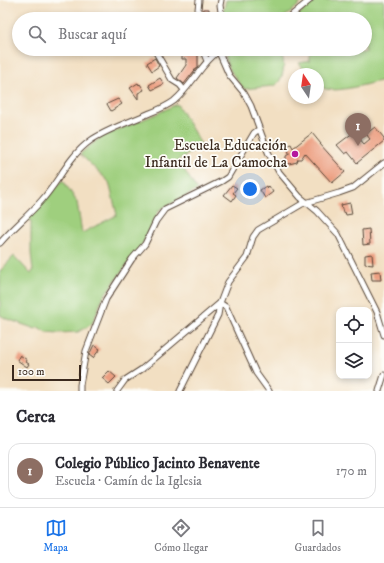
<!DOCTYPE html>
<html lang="es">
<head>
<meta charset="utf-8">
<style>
  :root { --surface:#fff; --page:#f2f2f3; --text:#2b2b33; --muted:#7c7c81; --line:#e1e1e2; --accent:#1a73e8 }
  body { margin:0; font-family:"IM FELL DW Pica",serif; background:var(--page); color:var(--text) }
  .controls { position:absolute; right:12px; bottom:12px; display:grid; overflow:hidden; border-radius:8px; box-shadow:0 2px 6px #0003 }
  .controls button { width:36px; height:36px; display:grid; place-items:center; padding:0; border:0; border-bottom:1px solid var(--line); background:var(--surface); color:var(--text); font:20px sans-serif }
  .compass { position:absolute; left:288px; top:68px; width:36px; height:36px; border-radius:50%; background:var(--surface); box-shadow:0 2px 6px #0003; rotate:347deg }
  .scale { position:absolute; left:12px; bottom:10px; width:69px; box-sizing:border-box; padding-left:4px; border:2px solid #3b2a1e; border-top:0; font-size:11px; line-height:14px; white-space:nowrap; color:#3b2a1e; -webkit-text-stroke:3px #fdfcf7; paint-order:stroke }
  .you { position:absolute; left:250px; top:189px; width:14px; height:14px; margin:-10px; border:3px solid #fff; border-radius:50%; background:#1a73e8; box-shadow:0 0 0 6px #1a73e833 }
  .badge { display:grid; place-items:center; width:26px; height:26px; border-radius:50%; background:var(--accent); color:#fff; font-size:13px; font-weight:700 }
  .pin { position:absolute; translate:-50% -33px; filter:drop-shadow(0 1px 2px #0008) }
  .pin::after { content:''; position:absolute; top:21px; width:14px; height:12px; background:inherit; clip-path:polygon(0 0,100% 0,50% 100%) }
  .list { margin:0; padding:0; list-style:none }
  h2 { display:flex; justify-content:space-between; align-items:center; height:52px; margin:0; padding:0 16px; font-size:17px }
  h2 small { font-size:13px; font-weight:400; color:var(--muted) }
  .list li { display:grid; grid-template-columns:26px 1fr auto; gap:12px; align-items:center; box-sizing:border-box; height:56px; margin:0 8px 8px; padding:0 8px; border:1px solid var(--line); border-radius:12px }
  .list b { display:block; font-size:15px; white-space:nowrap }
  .list p { margin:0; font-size:13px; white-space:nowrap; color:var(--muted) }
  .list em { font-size:13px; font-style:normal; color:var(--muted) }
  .icon { flex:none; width:22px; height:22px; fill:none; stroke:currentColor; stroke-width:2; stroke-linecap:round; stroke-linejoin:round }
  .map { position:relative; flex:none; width:384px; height:391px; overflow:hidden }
  .search { position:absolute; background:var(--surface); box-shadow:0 2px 6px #0003; left:12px; right:12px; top:12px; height:44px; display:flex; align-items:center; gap:10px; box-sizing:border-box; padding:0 14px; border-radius:22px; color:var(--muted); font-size:15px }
  .sheet { height:116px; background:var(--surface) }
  nav { display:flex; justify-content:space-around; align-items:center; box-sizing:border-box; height:56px; border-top:1px solid var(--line); background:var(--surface); font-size:11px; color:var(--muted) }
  nav a { display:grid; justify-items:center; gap:2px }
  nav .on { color:var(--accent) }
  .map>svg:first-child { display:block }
  .green { fill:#9fcf7e; stroke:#6d7c4e }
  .building { fill:#ec9e80 }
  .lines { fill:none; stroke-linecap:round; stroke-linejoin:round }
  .minor-casing { stroke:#564537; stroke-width:7 }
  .minor { stroke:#fff; stroke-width:5 }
  .poi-dot { fill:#b5179e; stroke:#fdfcf7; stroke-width:1.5 }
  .labels { text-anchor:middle; stroke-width:3.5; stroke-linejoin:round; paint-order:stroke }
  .poi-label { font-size:15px; fill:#3b2a1e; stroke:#fdfcf7; text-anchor:end }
</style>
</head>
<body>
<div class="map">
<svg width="384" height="391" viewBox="0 0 384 391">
  <rect width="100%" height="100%" fill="#fdfcf7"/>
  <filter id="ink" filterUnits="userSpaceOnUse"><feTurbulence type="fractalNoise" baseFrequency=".025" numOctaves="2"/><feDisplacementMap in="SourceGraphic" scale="8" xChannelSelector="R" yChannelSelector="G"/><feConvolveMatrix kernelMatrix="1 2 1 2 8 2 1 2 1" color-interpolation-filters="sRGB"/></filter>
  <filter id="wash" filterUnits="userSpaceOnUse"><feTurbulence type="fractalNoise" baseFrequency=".012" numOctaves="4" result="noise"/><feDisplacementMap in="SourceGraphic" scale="16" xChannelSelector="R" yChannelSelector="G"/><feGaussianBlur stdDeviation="0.9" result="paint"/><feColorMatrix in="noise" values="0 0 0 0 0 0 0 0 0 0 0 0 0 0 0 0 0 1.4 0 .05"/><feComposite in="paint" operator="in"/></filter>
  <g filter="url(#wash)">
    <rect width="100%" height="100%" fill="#f2dfc2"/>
    <path class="green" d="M226,0H304L290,13L281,19H224L223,12Z
      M315,0H384V80C371,83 338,93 326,89C323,88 320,86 318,84V74H308L299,63L310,61V52L315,49H365V19H296L295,18Z
      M230,49H277C279,52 282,56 283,60C285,69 282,83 273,86L244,89C236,79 224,65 225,52Z
      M177,104L202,146L178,160L197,190L159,210L143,243L103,297L92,324L78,332L59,333L46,332L38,327L36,329L7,319L0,315V271L14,256L31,274L33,271L31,253V222L28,218L63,180L77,202L82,233L117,215L109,182L80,154L101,137L154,115Z"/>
    <g id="blocks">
      <path class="building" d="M203,9H209V19H203Z
        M186,49H198V66L184,84L177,78L186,65V59H182V51H186Z
        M155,58L159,66L152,71L147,63Z
        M160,78L164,84L152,90L149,85Z
        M138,83L139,85L140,84L144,90L138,93V99L130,88Z
        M118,99L122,104L111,111L107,104Z
        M375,127L384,138V141L357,163L348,152L345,154L337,145L354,132L364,144L370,139L366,134Z
        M312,133L321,144H320L345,172L332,183L305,153L301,159H298L297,162L289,164L286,162V156L289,154L288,145L291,144L293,148Z
        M232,185L237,188L233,193L236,195L232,201L224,195Z
        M266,186L267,188L269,186L273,192L265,198L260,190Z
        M350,203L352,214L346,215L345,212L343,213L341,205Z
        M369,229L370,244L363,245L362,230Z
        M372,254L373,265L365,264V255Z
        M380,271L381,280H372L371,272Z
        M94,345L100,349L93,358L89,355Z
        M20,355L27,360L26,362L29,364L27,367L17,360Z
        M109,371L116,377L109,384L102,378Z"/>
    </g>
  </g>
  <g filter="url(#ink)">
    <use href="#blocks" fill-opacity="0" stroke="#564537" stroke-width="1"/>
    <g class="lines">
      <g class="minor-casing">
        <path id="minor" d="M221,0L220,5L222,19
          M197,19L199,0
          M287,19L310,0
          M154,49L172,80L180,85L184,90
          M202,49L207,61
          M218,50L229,75L244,93L251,106L268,152L279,172L300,197L317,211L338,234L377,312L384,335
          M0,243C13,228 29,215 42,200C59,181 69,156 90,141C107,129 130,122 150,113C158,110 167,106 174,101C192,86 201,63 221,49
          M220,303L226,307L256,373L269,391
          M80,391V385L86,351L106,299L132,259L145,244L156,221L165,209L222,181L228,177L254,133L258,130
          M117,391L125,380L142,369L220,303
          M180,391L218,315L220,303L228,282L247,257L253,237L258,230L302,204L339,193L353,188L384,163
          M379,391L384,375"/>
      </g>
      <use href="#minor" class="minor"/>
    </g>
  </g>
  <circle class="poi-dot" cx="295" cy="154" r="4"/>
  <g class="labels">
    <g class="poi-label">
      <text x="287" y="150">Escuela Educación<tspan x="287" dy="17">Infantil de La Camocha</tspan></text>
    </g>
  </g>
</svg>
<div class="controls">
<button><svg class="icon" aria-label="locate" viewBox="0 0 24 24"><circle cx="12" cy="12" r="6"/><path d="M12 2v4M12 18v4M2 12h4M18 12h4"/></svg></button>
<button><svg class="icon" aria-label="layers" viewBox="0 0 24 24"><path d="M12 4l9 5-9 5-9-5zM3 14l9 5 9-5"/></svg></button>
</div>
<svg class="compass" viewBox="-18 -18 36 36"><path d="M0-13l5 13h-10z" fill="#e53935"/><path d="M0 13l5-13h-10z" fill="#7c7c81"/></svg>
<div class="scale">100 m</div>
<div class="you"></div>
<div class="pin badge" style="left:358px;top:146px;background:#8d6e63">1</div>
<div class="search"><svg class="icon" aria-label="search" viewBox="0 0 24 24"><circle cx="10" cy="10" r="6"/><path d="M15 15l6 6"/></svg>Buscar aquí</div>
</div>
<section class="sheet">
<h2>Cerca<small></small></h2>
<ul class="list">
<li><span class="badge" style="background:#8d6e63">1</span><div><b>Colegio Público Jacinto Benavente</b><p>Escuela · Camín de la Iglesia</p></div><em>170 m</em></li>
</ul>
</section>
<nav>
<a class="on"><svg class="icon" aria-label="map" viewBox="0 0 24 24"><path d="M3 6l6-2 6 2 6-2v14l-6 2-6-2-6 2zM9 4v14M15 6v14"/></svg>Mapa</a>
<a><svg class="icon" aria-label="directions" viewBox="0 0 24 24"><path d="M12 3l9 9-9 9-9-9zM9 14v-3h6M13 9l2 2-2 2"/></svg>Cómo llegar</a>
<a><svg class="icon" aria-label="saved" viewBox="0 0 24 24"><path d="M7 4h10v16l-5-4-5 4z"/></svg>Guardados</a>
</nav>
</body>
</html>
